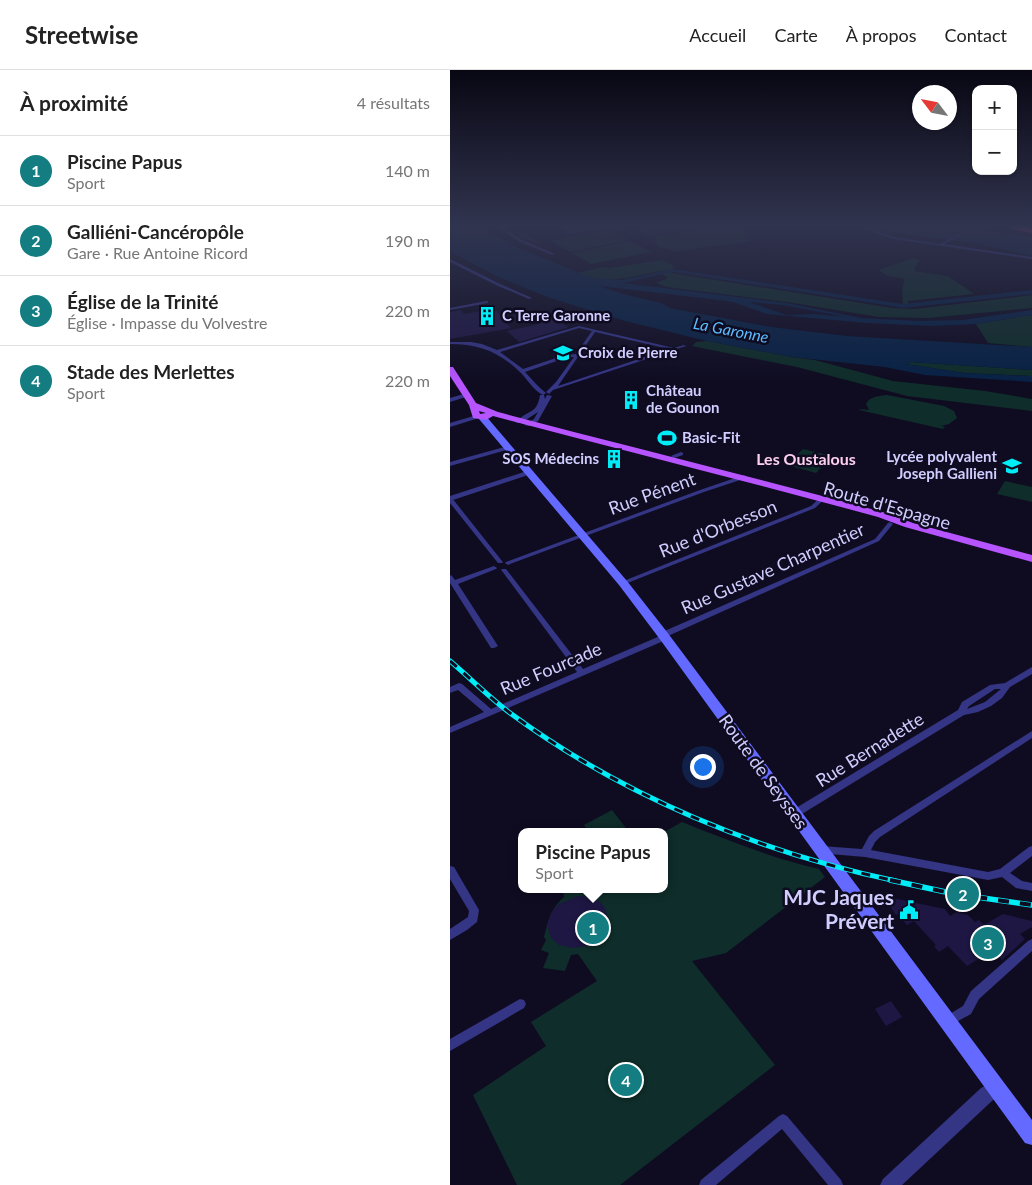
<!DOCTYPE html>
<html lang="fr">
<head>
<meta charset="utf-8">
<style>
  :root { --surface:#fff; --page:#f2f2f2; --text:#222; --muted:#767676; --line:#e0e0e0; --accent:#137d82 }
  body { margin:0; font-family:Lato,sans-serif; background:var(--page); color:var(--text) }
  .controls { position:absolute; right:15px; top:15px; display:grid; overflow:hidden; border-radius:10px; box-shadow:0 1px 4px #0004 }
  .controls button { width:45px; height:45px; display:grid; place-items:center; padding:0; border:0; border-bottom:1px solid var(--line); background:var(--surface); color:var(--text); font:25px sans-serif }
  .compass { position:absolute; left:462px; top:15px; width:45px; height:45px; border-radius:50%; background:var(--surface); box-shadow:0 1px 4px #0004; rotate:302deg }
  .you { position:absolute; left:252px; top:696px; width:18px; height:18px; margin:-12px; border:4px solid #fff; border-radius:50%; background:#1a73e8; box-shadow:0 0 0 8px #1a73e833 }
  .badge { display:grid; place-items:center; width:32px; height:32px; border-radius:50%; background:var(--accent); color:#fff; font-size:16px; font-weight:700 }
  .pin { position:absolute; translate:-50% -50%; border:2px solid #fff; box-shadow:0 1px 5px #0006 }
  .popup { position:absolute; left:68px; top:758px; width:150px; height:65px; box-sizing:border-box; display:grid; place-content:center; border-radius:10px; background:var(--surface); filter:drop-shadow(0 1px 4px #0005); font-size:16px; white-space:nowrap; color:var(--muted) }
  .popup b { font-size:19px; color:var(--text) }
  .popup::after { content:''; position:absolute; left:50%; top:100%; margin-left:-10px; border:10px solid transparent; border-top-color:var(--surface) }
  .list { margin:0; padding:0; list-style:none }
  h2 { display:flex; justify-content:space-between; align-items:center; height:65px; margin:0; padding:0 20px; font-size:21px }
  h2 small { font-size:16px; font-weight:400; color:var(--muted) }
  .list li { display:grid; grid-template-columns:32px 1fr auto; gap:15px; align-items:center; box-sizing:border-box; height:70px; padding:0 20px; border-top:1px solid var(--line) }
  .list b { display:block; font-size:19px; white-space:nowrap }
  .list p { margin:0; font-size:16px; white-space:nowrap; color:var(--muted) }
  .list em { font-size:16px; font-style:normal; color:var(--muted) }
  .map { position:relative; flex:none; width:582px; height:1115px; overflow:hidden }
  header { display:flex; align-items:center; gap:30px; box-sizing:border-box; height:70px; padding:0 25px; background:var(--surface); border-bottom:1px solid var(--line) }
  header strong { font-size:24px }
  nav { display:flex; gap:28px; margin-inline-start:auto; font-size:18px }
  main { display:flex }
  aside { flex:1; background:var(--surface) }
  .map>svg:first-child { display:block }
  .green { fill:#0f2d2a }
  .water { fill:#082245; fill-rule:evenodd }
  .building { fill:#1e1744 }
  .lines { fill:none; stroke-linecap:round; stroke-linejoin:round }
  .minor { fill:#343584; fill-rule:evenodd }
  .tertiary { fill:#343584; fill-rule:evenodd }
  .secondary { fill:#6469ff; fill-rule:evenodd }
  .primary { fill:#b654ff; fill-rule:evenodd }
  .motorway { fill:#ff48aa; fill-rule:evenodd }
  .rail-far1-casing { stroke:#00edf8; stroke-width:5 }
  .rail-casing { stroke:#00edf8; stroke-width:5.5 }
  .rail-far1 { stroke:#0f0c22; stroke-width:3; stroke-dasharray:9; stroke-linecap:butt }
  .rail { stroke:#0f0c22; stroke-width:4; stroke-dasharray:11; stroke-linecap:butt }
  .labels { text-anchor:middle; stroke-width:5; stroke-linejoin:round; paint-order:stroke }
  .far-poi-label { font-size:15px; font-weight:bold; fill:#d0cdff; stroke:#0f0c22; text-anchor:start }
  .far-water-label { font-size:16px; font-style:italic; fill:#5bbcff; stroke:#0f0c22 }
  .far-neighbourhood-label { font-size:16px; font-weight:bold; fill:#ffcff0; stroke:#0f0c22 }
  .street-label { font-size:18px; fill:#d0cdff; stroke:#0f0c22 }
  .near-poi-label { font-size:21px; font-weight:bold; fill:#d0cdff; stroke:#0f0c22; text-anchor:end }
</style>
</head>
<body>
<header>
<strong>Streetwise</strong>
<nav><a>Accueil</a><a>Carte</a><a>À propos</a><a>Contact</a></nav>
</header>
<main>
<aside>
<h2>À proximité<small>4 résultats</small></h2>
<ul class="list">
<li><span class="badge">1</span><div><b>Piscine Papus</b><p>Sport</p></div><em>140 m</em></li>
<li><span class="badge">2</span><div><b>Galliéni-Cancéropôle</b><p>Gare · Rue Antoine Ricord</p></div><em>190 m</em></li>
<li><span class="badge">3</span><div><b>Église de la Trinité</b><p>Église · Impasse du Volvestre</p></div><em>220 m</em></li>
<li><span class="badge">4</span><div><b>Stade des Merlettes</b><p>Sport</p></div><em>220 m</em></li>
</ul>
</aside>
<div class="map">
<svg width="582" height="1115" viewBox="0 0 582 1115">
  <rect width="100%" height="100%" fill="#0f0c22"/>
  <path class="green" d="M114,154H195L165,160L157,156L119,164L105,156Z
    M278,155L280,157H279L292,160L298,166L296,169L301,171L223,182L221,181L223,180L209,177L204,171L206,168L200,167Z
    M159,160L179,170L120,182L101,171Z
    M180,171L201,182L141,194L122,183Z
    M463,188L469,190L464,201L498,206L524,224L458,231V234H453L452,219L455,209L438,206L428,200Z
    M213,190L224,196L221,203L443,238L465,239L582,225V238L479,248L429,247L337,232L217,217L206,213L218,208L213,205L216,200C185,205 157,217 127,203L153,197L159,198Z
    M582,245V277L538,273L526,254Z
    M257,271L342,287L365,290L443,311L535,321L582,329V341L457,326L347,297L242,276L246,272Z
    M461,292L582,300V306L514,303L456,294Z
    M437,325L494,336L504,341L507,348L499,354L491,356L495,357L493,359L409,340L410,339L419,340L416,334C420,326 429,326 437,325Z
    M353,379L382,386L366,403L337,395Z
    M555,411L582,417V432L547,424Z
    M162,740L179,762H139L134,755Z
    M232,752C277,770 322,788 369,799L375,807L276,883L242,891L325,995L170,1115H67L23,1025L96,976L81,952L147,911L128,884L121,885L115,901L93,898L99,883L91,880L96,870L94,867C98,851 101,838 114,827L113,819H214V762Z"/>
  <path class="water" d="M0,154H29L59,174L142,208L172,210L223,199L453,234L582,220V224L454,238L223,202L173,213L337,233L411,248L469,251L512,250L582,240V245L526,254L481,256L417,253L317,244L283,232L269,230L149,216L173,224L211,233L220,238L321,257L397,266L582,277V300L461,292L456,294L514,303L582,306V312L475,305L435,297L342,287L257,271L175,251L100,228L44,205L0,181ZM298,232L333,235L396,247L363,244L337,245Z
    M415,154H497L582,167V186L519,172L437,162Z"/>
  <path class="building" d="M218,154H252V158L197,166L187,159Z
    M67,162H74L91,174L90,175L71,167Z
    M72,239L101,248L119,257L69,272L57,261L89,254L60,243Z
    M11,240L14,244L32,241L35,245L47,241L61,258L0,269V242Z
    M128,826L140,827L150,832L155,838L158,850L155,861L148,869L136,876L123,878L109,875L101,868L97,855L101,843L109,834Z
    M442,828L495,839L500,846L507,842L518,845L525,852L529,850L534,855L553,844L582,851V857L570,864L575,869L552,890L543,880L517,896L498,876L489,882L484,876L486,875L464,851L457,855L448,844L446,845L438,833Z
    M441,931L452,947L436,956L425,939Z"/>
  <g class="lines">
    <path class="minor" d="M44,154H48L70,169L105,184L102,185L68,171Z
      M401,154H406L444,167L490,174L528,154H532L494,174L582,187V189L443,169Z
      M582,155V157L578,158L576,157Z
      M0,189L48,213L82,228L79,229L46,215L0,192Z
      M36,231H38V233L0,240V238Z
      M129,256L224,278L234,275L236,276L103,320L99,324L96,322L106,312L124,287H118L75,302C82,309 88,317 96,323L93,325C83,320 78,310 71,303C50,282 29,274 0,274V272H21L32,274L47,280ZM129,258L142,261L126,284L115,285L73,299L50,282ZM145,262L219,279L108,316Z
      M17,323L20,325L19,326L0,332V328Z
      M90,325H94L95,329L97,325L102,326L88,351L79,356L74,355L84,349L88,342L71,353H67L66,352C78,339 87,345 90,325Z
      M27,345L29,346V348L0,357V353Z
      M58,376L61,378L60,379L0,396V392Z
      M231,382L233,383V385L224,388L221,386Z
      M294,405L297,407L296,408L254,422L60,494L58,495L55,493L56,492L250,420Z
      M387,420L389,421V423L379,425L365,438L175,514H171L169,513L171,512L361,436L375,423Z
      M0,427L2,428L52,491L53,492L52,493H48L0,433Z
      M440,452L443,454L429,471L218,566L219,567L218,569L0,663V657L34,642L8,620L0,623V617L9,613L12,614L41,639L127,602L52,501L51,500L52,499H56L133,599L210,566L209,565L210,563L425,469L438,453Z
      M44,496L47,498L46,499L8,514L48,576L44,578H41L0,513V505L2,506L5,510Z
      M582,597V604L560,617L552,628L541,636L528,642L514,645L347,747L344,748L341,747L339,744L341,741L508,640L512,632L540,615L555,613ZM545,619H551L535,632L517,639L519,636Z
      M582,661V668L430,767L425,772L421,780L538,802L550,799L579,777L582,776V786L560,803L572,811L582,813V821L566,818L552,807L538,810L415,787L368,783L366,780L368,777L371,776L412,779L419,766L424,761Z
      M0,796L4,797L29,840L27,852L17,860L0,870V859L18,847L19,841L0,809Z
      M582,869V881L529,929L521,944L497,957L493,956L491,952L493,948L513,936L521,921L578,871Z
      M70,929L74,930L76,934L74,938L0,981V969Z
      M333,1044L337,1046L391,1110L393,1115H378L332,1059L266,1115H249L251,1110L329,1046Z"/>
    <path class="tertiary" d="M77,401H83L84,403L0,431V426Z
      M546,1010L552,1012L554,1018L552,1024L543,1030L452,1115H430L433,1109L531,1018Z"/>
    <path class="secondary" d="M45,154H69L57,158L45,156Z
      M29,345H35L177,511L217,562L582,1050V1075L575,1073L209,568L169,515L29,349Z"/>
    <path class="primary" d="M548,154H559L582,158V162Z
      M0,297H3L26,333L48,342C177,376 307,408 436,443L463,453L582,485V492L455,457L428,447C300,412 171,380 43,346L36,350L23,348L19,335L0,306ZM29,341L36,343L30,344Z"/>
    <path class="motorway" d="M563,156L582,159V163L561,159V157Z"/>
    <g class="rail-far1-casing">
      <path id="rail-far1" d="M0,591C20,608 39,627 60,643C173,726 308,782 446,811"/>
    </g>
    <g class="rail-casing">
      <path id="rail" d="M440,810L505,824L582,835"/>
    </g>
    <use href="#rail-far1" class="rail-far1"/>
    <use href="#rail" class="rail"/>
  </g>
  <linearGradient id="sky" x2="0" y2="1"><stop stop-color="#080713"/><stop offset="0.5" stop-color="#31344f"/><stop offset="1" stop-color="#31344f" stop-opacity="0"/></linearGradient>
  <rect width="582" height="310" fill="url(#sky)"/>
  <defs>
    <g id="building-bare" transform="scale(1.5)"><path d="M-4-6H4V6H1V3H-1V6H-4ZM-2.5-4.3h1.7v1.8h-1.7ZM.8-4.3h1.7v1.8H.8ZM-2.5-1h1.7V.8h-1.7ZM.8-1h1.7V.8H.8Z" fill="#00edf8" stroke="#0f0c22" stroke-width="2.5" paint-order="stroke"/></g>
    <g id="school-bare" transform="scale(1.5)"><path d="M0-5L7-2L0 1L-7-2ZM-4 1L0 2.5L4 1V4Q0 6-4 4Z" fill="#00edf8" stroke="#0f0c22" stroke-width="2.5" paint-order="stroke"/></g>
    <g id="stadium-bare" transform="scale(1.5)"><path d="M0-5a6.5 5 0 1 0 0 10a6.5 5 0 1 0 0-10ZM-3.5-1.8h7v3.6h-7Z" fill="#00edf8" stroke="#0f0c22" stroke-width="2.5" paint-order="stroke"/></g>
    <g id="civic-bare" transform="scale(1.5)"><path d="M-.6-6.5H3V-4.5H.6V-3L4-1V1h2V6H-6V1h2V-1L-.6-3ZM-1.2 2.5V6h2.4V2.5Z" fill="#00edf8" stroke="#0f0c22" stroke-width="2.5" paint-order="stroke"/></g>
  </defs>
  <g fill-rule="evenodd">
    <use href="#building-bare" x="37" y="246"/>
    <use href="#school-bare" x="113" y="283"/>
    <use href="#building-bare" x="181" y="330"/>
    <use href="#stadium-bare" x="217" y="368"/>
    <use href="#building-bare" x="164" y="389"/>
    <use href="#school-bare" x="562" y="396"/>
    <use href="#civic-bare" x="459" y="840"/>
  </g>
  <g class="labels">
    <g class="far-poi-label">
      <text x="52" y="251">C Terre Garonne</text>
      <text x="128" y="288">Croix de Pierre</text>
      <text x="196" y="326">Château<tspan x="196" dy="17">de Gounon</tspan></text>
      <text x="232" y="373">Basic-Fit</text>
      <text x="547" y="392" text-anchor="end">Lycée polyvalent<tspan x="547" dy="17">Joseph Gallieni</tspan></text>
      <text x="149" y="394" text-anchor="end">SOS Médecins</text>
    </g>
    <g class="far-water-label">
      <text transform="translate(281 260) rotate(11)" y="6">La Garonne</text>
    </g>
    <g class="far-neighbourhood-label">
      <text x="356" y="395">Les Oustalous</text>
    </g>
    <g class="street-label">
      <text transform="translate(202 424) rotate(-20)" y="6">Rue Pénent</text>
      <text transform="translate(437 436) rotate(16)" y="6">Route d'Espagne</text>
      <text transform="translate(268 459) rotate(-22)" y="6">Rue d'Orbesson</text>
      <text transform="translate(323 499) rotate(-24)" y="6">Rue Gustave Charpentier</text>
      <text transform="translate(101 599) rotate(-23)" y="6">Rue Fourcade</text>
      <text transform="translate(420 680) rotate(-32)" y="6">Rue Bernadette</text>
      <text transform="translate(313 702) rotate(54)" y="6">Route de Seysses</text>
    </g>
    <g class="near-poi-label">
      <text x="444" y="835">MJC Jaques<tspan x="444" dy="24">Prévert</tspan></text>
    </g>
  </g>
</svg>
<div class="controls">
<button>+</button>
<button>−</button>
</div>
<svg class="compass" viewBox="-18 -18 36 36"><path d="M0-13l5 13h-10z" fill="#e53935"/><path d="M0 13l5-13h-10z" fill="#767676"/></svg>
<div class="you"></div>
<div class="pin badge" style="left:143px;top:858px">1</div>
<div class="popup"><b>Piscine Papus</b>Sport</div>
<div class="pin badge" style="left:513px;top:824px">2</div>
<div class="pin badge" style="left:538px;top:873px">3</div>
<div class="pin badge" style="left:176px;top:1010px">4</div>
</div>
</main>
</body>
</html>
